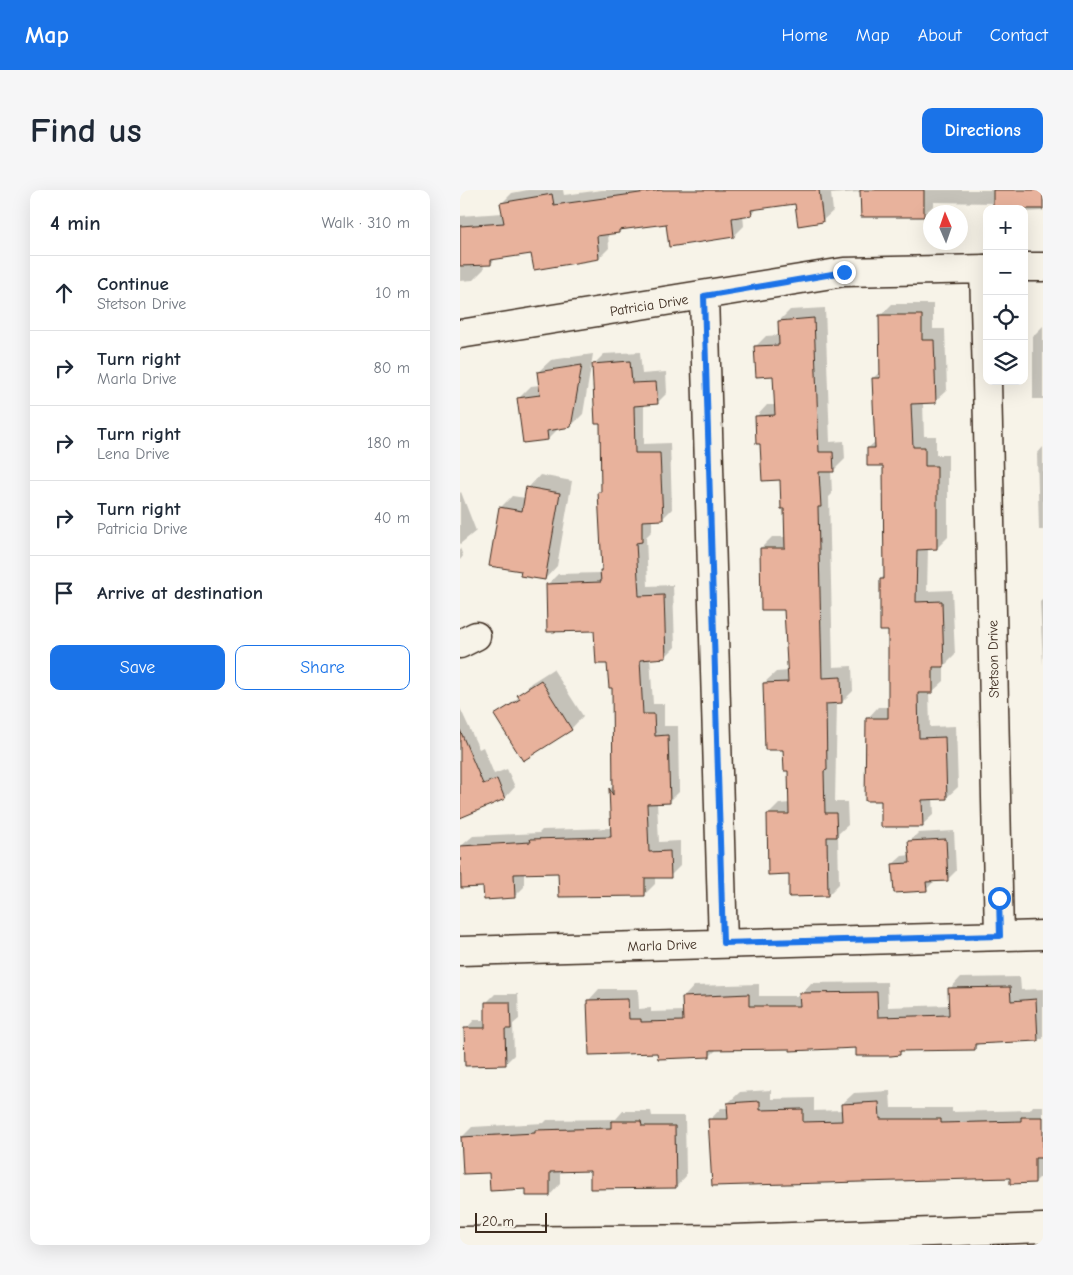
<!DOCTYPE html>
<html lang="en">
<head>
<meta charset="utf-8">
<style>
  :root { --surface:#fff; --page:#f6f6f7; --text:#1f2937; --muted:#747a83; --line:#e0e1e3; --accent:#1a73e8 }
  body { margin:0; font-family:"Comic Neue",sans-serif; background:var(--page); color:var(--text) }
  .controls { position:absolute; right:15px; top:15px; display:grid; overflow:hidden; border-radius:10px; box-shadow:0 5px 20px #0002 }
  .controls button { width:45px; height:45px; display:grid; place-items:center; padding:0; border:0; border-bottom:1px solid var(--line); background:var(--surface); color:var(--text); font:25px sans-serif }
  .compass { position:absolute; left:463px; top:15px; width:45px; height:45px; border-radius:50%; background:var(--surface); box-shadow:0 5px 20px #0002; rotate:358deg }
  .scale { position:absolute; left:15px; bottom:12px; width:72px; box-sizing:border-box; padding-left:5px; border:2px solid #3b2a1e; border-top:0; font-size:14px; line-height:18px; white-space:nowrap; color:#3b2a1e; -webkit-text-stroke:4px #f7f3e8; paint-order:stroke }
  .stop { position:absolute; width:15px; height:15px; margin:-11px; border:4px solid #1a73e8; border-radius:50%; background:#fff }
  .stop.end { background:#1a73e8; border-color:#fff; box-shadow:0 1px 5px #0008 }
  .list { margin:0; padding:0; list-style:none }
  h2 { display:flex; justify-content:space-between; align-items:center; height:65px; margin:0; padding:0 20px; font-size:21px }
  h2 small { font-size:16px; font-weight:400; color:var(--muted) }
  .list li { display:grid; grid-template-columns:32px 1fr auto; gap:15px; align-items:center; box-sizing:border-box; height:75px; padding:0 20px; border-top:1px solid var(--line) }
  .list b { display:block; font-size:19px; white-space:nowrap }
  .list p { margin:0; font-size:16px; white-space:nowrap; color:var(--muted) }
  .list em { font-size:16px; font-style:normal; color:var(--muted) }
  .actions { display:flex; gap:10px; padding:15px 20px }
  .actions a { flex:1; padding:11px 0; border:1px solid var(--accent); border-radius:10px; text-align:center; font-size:18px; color:var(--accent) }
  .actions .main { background:var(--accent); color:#fff }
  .icon { flex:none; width:28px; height:28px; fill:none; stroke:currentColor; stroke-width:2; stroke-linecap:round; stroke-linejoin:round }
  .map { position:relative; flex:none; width:583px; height:1055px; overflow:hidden; border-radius:10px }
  header { display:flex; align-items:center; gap:30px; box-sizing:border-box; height:70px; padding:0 25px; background:var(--accent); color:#fff }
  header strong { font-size:24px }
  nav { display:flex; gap:28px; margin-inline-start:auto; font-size:18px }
  .intro { display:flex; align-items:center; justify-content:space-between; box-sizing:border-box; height:120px; padding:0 30px }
  h1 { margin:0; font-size:35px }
  .button { padding:12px 22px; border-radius:10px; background:var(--accent); color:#fff; font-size:18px; font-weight:700 }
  main { display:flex; gap:30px; padding:0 30px }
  aside { flex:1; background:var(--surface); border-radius:10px; box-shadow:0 5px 20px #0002 }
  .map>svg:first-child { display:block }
  .shadow { fill:#0003 }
  .building { fill:#e8b29c; stroke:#3b2a1e }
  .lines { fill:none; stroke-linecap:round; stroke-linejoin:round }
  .minor-casing { stroke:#3b2a1e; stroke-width:31 }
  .minor { stroke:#f7f3e8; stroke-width:28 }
  .route { stroke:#1a73e8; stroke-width:6 }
  .labels { text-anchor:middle; stroke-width:4; stroke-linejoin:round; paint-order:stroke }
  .street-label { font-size:14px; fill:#3b2a1e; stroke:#f7f3e8 }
</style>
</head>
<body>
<header>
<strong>Map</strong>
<nav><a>Home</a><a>Map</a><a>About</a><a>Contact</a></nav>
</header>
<div class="intro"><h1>Find us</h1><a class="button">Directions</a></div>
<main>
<aside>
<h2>4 min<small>Walk · 310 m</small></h2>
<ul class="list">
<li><svg class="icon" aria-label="ahead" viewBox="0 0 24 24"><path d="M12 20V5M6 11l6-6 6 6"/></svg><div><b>Continue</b><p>Stetson Drive</p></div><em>10 m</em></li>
<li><svg class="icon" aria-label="right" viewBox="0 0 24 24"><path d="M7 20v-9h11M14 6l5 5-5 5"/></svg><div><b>Turn right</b><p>Marla Drive</p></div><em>80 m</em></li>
<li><svg class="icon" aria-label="right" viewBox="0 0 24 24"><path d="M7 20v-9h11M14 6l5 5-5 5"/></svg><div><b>Turn right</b><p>Lena Drive</p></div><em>180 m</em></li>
<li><svg class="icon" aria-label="right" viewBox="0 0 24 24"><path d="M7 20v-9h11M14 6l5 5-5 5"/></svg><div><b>Turn right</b><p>Patricia Drive</p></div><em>40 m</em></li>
<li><svg class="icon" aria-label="arrive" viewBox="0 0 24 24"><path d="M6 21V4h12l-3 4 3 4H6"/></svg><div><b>Arrive at destination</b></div></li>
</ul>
<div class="actions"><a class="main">Save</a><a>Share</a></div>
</aside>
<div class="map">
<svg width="583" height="1055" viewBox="0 0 583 1055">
  <rect width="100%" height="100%" fill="#f7f3e8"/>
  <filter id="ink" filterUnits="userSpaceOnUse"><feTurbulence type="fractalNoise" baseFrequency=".02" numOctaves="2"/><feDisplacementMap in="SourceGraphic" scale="10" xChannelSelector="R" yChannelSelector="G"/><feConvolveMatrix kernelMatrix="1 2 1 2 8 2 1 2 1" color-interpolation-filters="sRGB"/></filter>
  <g filter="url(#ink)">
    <path class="shadow" d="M68,0H103L104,5L142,0H583V21L564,22V19L534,13L474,12V15L463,25L401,2L371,4L373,21L362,31L337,13L298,18L292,24L283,25L284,36L274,46L207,33L162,39L158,42L148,44L149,58L139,68L72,62L36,68L31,74H23L24,79L13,90L0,91V26L43,23L42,13L52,3Z
      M432,114H473V139H485L487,200L475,211L463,212L464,246H476V265H488V347L477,358L468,359L467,401L492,400L495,465L484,476V491L472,502H469L470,537L496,536L498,597L486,608H473L474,624L462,635L422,610L407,529L418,517H430L429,440L421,389L426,384L424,275L408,258L416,251L413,188L421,181L420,126Z
      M365,118L370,252L384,251L385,269L374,280L371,281L372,304L369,307L373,477L392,476L393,501L382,512H377L375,612H387L388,635L378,644L379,694L368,705L330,683L308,625L319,614L330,613V580L304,493L316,482L328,481L325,419L301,358L312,347H326L325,317L321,289L301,252L296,227L307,215H316L315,185L295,157L306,146L320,145L319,131L330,120Z
      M583,136V209H573V146Z
      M180,162L182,184L206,182L207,203L197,213L184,214V254L210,253L212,319L202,329H192V341L186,347L188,396L213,395L215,457L205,467L190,468L193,514H204V536H218L219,602L209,612L197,613L199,652L220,651V676L210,686L195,687V694L185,704L99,682L64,683V697L54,707L0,687V657L13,646L79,643L82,640L152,638L150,599L154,595L153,496L149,472L135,439L88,394L98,384L141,383L143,378L140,302L143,299L142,232L134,174L144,164Z
      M133,164L123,224L111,236L99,238L88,249L58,209L71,196L80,195L78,182L91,170Z
      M583,257V340H579L577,264Z
      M80,285L112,291L97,376L85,389L40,318L52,306L66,308L68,298Z
      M1,302L16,341L0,354V303Z
      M0,358L3,366L0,370Z
      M583,409V475L580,412Z
      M93,479L123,526L111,539L36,526L60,506L71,493Z
      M0,518L19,559L23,557L34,584L47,579L55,597L45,608L0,626Z
      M494,641L496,681L488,689L475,690L466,700L433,674L442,666L451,665L450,651L458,643Z
      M560,787L561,800L583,799V849L521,852L514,858L443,860L440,863L397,856L257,859L250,866L199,862L129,810L139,799H178L179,819L191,818V822L224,821V807L234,796L299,794V806H340L351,793L427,792L428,817L490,815V799L500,788Z
      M35,804H58L59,829L53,834L54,865L45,874L6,839L14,830H26V813Z
      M311,900V909L354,908V921L383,920L382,914L394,903L430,901L431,918H492V922L570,920L573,916H583V988H579L575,992L551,987L371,993L311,992L250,930L261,918H268V913L280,902Z
      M163,921H191L192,926H225L226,986L216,997L131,980H100V994L90,1005L30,982L2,947L12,937L84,933L87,930L156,929Z"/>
    <path class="building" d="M201,0H359L363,32L338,36L335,14L291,20L292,25L272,28L274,47L209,57L206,34L159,40V43L137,46L139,69L74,80L71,64L31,70V75L0,76V36L44,33L40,13L92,4L94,15Z
      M400,0H464V27H401Z
      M533,0H583V19H533Z
      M419,125H462V150H474L476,213L451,214L453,257H465V276H477V359L457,360L456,412L482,411L484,477H473V503H458L459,548L485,547L487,609L462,610L463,637H421V611H405L406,528H428V441H420V389H424L423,276H407V258H415L412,188H420Z
      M354,128L359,262H373L374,282H359L361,317H358L362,488L381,487L382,513L366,514L367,580L364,581L365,623H376L377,647H367L368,706L329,707V684L308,685L307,624H329L328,581H324L323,560H305L303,493L328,492L324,420H301L300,358H325L324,319H321L320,290L302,291L300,254H296L295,226L315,225L313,186L296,187L294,156L319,155L318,131Z
      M170,171L172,193L196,192L198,214L174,216L175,263H200L203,330L182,331V352L176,353L179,406L204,405L206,468L180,470L183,524H194L195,546L208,545L210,613L187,614L189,662L210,661L211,688H185V706L99,707L98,683L54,684L55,708L24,710L23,697L1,698L0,656L71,652L70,649L151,647L149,598L153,605L152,498H149L147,474H136L134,441L87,442L86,394L141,392L140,380H142L138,302H141L140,234H135L132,174Z
      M122,175L111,237L87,241L88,250L63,253L57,208L80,205L77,182Z
      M66,297L100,303L85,390L60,386L61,381L29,376L39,317L62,321Z
      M81,490L112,540L63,571L34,525L60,509L57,505Z
      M0,540L23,594L37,589L45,609L0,628Z
      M486,649L488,691L466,692L467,701L434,703L432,674L450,673L448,651Z
      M550,797L551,811L576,809L578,851L515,854V860L440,861V865L431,866H396V858L330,861V859L250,860V867L198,869L197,863L129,865L127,810L168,809L169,829H181V832L223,831L222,807L289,804V816H340L339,803L417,802L418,827L489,825L488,798Z
      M25,812H50L51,839H45L46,875L5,876L4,838H25Z
      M300,911V920L343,919V932L382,931L381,914L419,912L420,929H481V933L561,931V927H583V968H575V993L550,994V988L252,996L248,929H268L267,913Z
      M151,931H181L182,936H215L216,998L130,999V981L90,982V1006H66V999L30,1001L29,983L3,984L1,947L75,943V940L151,938Z"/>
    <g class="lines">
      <g class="minor-casing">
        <path id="minor" d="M564,77H583
          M524,79L527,188
          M244,106L263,753
          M0,144L384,82L527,79
          M527,191L539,746
          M0,454L16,446
          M0,761L583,745
          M0,1051L273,1049L583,1038"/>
      </g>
      <use href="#minor" class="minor"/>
    </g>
  </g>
  <g class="lines" filter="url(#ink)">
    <path class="route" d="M384,82L244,106L263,753L540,746L539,708"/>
  </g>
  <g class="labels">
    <g class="street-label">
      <text transform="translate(189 115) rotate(-9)" y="5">Patricia Drive</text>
      <text transform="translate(533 469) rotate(-91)" y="5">Stetson Drive</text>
      <text transform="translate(202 755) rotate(-2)" y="5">Marla Drive</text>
    </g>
  </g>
</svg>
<div class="controls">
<button>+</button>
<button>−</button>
<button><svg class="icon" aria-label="locate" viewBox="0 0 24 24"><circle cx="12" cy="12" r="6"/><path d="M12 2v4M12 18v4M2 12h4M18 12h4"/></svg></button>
<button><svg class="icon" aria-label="layers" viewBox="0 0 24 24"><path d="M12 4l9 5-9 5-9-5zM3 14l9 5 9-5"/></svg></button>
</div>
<svg class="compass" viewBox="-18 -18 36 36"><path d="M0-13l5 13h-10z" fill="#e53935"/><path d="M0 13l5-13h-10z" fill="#747a83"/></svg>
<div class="scale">20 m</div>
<div class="stop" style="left:539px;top:708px"></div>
<div class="stop end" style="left:384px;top:82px"></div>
</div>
</main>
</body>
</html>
